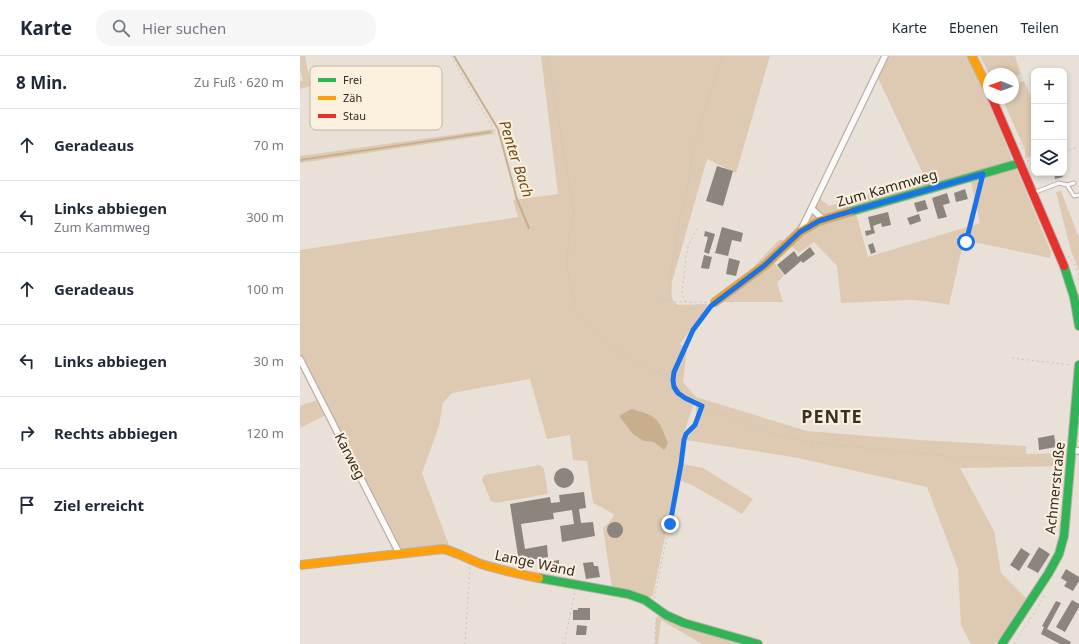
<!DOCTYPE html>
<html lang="de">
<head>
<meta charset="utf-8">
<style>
  :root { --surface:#fff; --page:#f6f6f7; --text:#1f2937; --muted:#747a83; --line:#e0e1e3 }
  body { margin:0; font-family:"Noto Sans",sans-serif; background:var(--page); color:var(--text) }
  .controls { position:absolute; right:12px; top:12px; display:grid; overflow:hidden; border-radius:8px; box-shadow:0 2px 6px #0003 }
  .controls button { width:36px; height:36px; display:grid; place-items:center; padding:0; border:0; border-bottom:1px solid var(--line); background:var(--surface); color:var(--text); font:20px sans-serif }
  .compass { position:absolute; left:683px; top:12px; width:36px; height:36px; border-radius:50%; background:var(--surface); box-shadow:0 2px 6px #0003; rotate:271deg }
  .stop { position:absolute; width:12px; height:12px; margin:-9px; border:3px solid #1a73e8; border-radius:50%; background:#fff }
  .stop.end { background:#1a73e8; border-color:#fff; box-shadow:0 1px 4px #0008 }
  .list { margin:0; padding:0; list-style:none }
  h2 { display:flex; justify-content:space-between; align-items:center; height:52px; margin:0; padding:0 16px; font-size:17px }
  h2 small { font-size:13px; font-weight:400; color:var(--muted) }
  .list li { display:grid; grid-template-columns:26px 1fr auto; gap:12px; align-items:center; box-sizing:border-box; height:72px; padding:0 16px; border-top:1px solid var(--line) }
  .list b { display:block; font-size:15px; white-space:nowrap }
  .list p { margin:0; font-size:13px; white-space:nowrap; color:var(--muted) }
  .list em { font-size:13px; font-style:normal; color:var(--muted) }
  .icon { flex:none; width:22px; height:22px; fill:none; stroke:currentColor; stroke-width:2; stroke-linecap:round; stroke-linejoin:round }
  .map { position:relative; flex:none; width:779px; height:588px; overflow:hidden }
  header { display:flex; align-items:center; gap:24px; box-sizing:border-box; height:56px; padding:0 20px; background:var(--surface); border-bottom:1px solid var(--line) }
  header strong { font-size:19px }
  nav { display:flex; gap:22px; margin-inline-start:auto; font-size:14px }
  .search { width:280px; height:36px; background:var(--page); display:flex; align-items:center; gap:10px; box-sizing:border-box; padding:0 14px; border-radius:16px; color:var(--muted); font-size:15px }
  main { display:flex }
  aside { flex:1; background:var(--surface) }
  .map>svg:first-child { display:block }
  .green { fill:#decab2; fill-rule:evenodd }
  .water { fill:#c8ae8d }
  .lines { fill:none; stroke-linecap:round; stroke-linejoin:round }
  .stream { stroke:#c8ae8d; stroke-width:2 }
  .building { fill:#8b857e }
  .lane-casing { stroke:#b8b1aa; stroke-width:5 }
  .street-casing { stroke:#b8b1aa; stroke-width:8 }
  .fast-casing { stroke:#b8b1aa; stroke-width:10 }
  .slow-casing { stroke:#b8b1aa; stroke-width:10 }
  .jam-casing { stroke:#b8b1aa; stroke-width:10 }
  .path { stroke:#c7c3c0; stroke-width:1; stroke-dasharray:2 3; stroke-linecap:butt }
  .lane { stroke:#fcfaf9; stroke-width:3 }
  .street { stroke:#fcfaf9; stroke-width:5.5 }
  .fast { stroke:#30b455; stroke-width:8 }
  .slow { stroke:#ff9f0a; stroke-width:8 }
  .jam { stroke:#e5322d; stroke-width:8 }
  .route { stroke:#1a73e8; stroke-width:5 }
  .labels { text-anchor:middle; stroke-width:4; stroke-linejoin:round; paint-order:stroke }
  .street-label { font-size:14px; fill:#302b25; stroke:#fcf0df }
  .water-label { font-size:15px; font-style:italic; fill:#704e1a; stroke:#fcf0df }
  .district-label { font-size:18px; font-weight:bold; letter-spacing:1px; fill:#3a3023; stroke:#fcf0df }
  .key { fill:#fcf0df; stroke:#bfb5a7; stroke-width:1 }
  .key-label { font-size:11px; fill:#302b25 }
</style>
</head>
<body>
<header>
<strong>Karte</strong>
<div class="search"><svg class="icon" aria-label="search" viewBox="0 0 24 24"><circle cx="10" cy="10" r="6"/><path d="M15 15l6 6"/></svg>Hier suchen</div>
<nav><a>Karte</a><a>Ebenen</a><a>Teilen</a></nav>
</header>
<main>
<aside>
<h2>8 Min.<small>Zu Fuß · 620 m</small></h2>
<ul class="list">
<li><svg class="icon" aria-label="ahead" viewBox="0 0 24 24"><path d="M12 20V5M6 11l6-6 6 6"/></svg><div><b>Geradeaus</b></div><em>70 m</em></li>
<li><svg class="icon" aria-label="left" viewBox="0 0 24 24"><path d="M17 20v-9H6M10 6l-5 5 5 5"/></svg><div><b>Links abbiegen</b><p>Zum Kammweg</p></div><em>300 m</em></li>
<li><svg class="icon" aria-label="ahead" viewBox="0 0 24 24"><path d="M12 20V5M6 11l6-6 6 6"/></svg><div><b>Geradeaus</b></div><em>100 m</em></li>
<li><svg class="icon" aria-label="left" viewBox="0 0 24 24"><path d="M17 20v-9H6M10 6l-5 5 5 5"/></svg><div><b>Links abbiegen</b></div><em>30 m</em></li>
<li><svg class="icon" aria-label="right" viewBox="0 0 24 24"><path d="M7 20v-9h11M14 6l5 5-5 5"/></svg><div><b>Rechts abbiegen</b></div><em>120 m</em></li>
<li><svg class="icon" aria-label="arrive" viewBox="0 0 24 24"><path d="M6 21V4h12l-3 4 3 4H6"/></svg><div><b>Ziel erreicht</b></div></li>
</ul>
</aside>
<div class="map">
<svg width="779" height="588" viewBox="0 0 779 588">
  <rect width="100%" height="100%" fill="#e9e1d8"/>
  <path class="green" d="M0,0H5L11,30L0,33V25H3L0,14Z
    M241,0H470L436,117L407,103L372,226C372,235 369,244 378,249L407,248L408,250L380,288L387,292L383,326L396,341L507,375L620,384L726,390V398L766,397L764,410L660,412L694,475L701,517L726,542L703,578L695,588H671L661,569L658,513L627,431L498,402L386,384L396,370V342L382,382L376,427L353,539L349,542L344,539L312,532L303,472L312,463L314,458L293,447L287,405L273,404L270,379L247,383L230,323L152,337L143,347L139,370L122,417L149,489L103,493L99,490L0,298V194L218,161L213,144L258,138ZM331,353L354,386L344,385Z
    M587,0H669L686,40L711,101V105L673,120L715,112L718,116L751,196L750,202L664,184L649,249L626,245L611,244L541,247L537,210L514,186L499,197L485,184L468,200L484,219L477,227L483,246H420L479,184H485L512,153L518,141L529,150L625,122L577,20ZM670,121L680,167L568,201L555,154Z
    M680,0H715L721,18L713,21V18H689Z
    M724,25L734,49V99L725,103V94L702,42H713V29Z
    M193,73L194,78L0,107V100Z
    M761,135L779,182V215L771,195L756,136Z
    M20,343L28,358L0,372V350Z
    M383,408L403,412L453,443L442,458L392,429L379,424Z
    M240,409L244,413L248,438L196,447L191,445L182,424L184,419Z
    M359,559L392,573L452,588H402L361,564L358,588H355L356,563Z"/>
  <path class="water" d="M331,353C358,360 358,362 368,387L364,394L354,386L344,385L333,378L319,360Z"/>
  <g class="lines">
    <path class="stream" d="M154,0L198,73L214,132L216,141L229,172
      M0,104L190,76"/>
  </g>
  <path class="building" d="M417,110L433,115L423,150L406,145Z
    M754,117H762L763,121L755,123Z
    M665,133L668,143L656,146L654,137Z
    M647,137L650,147L643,149L647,161L638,163L632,142Z
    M625,144L628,153L617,156L614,147Z
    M588,156L591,169L582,171L581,167L573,170L575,177L566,180L565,175L571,174L568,161Z
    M619,158L621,165L610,169L607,162Z
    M422,171L443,177L441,186L432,184L428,200L415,197Z
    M405,175L415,178L409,198L404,196L408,181L404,180Z
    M573,187L576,196L571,198L568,189Z
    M510,191L515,198L503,207L501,205L485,219L477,209L494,195L498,201Z
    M404,199L412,201L409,213L401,212Z
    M429,202L440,205L436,220L426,218Z
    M754,379L756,391L739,394L738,382Z
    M254 422a10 10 0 1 1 20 0a10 10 0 1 1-20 0Z
    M284,436L286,452L279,453L281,467L293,466L295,480L262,486L260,470L274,468L272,454L253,457L254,463L221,468L225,493L247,489L248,501L219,506L210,448L250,441L251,447L260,446L259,439Z
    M307 474a8 8 0 1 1 16 0a8 8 0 1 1-16 0Z
    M739,491L750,498L738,517L727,511Z
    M721,492L730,498L719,515L710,509Z
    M259,504V509L254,510L253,505Z
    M293,506L294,510H298L300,521L286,523L283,507Z
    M766,513L779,521V525L773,535L764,530L767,526L761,522Z
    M772,544L779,548V551L765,576L756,571Z
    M756,545L761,547L747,573L771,586L770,588H760L741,578L744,571L742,570Z
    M278,552H290V564H273V554H278Z
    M277,569L287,570L286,579H276Z"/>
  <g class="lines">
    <g class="lane-casing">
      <path id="lane" d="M767,129L774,140L779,139
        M733,137L759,127L767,129L774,127"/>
    </g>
    <g class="street-casing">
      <path id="street" d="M512,153L524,164
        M500,176L585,0
        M0,303L99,497
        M772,394L779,395"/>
    </g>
    <g class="fast-casing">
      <path id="fast" d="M549,156L720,107
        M764,210L774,241L779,270
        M239,522L328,538L345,544L366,559L384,567L458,588
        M702,588L748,518L759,498L764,480L779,309"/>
    </g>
    <g class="slow-casing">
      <path id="slow" d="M672,0L689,35
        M415,246L465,209L500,176L519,165L549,156
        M0,509L143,493C157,496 168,503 181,508C200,514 219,518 239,522"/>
    </g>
    <g class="jam-casing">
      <path id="jam" d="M692,42L764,210"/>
    </g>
    <path class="path" d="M151,0L194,74L196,79
      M247,0L274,156C267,186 264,215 274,244C275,249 276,255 279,258C296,285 341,307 368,323L372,324
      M720,87L723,93
      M764,95L779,91
      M727,105L734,103
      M666,186L681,126
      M768,200C776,207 778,217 779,228
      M360,242L376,246H408
      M370,245V224L380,160L389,124L392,99L400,70L423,0
      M386,246L382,238L386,200L389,188L398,171
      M410,251L393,274L374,316L373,324L374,331L378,337L385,343L402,350L466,376L507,386L655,401L763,404
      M712,302L771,309
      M369,400L381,401
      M354,542L370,468L381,408L384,383L386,378L395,369L401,351
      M165,588L170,511
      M264,588L275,536
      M355,588L356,562
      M714,588L741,546L744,539"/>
    <use href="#lane" class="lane"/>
    <use href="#street" class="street"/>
    <use href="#fast" class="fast"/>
    <use href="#slow" class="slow"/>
    <use href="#jam" class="jam"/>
  </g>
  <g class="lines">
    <path class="route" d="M370,468L381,408L384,384L386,378L395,369L402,350L385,342L378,337L374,331L373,324L374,316L393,274L411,250L465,209L500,176L519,165L538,159L683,118L666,186"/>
  </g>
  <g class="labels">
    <g class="street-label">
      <text transform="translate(587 132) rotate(-16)" y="5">Zum Kammweg</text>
      <text transform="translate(50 400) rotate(63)" y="5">Karweg</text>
      <text transform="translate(755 432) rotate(-84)" y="5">Achmerstraße</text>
      <text transform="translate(235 507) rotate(12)" y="5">Lange Wand</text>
    </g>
    <g class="water-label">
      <text transform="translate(216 103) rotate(72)" y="5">Penter Bach</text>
    </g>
    <g class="district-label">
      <text x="532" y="367">PENTE</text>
    </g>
  </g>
  <rect x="10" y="10" width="132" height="64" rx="6" class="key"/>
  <rect x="18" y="22" width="18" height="4" fill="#30b455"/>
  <rect x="18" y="40" width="18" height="4" fill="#ff9f0a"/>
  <rect x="18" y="58" width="18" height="4" fill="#e5322d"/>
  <g class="key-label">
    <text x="43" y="28">Frei</text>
    <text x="43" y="46">Zäh</text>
    <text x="43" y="64">Stau</text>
  </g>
</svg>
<div class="controls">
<button>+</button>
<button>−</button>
<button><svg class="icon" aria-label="layers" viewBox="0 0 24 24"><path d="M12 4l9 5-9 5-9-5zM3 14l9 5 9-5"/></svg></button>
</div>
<svg class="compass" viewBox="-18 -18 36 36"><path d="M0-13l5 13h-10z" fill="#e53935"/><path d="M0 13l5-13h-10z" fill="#747a83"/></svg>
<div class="stop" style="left:666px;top:186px"></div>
<div class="stop end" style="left:370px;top:468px"></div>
</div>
</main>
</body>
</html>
